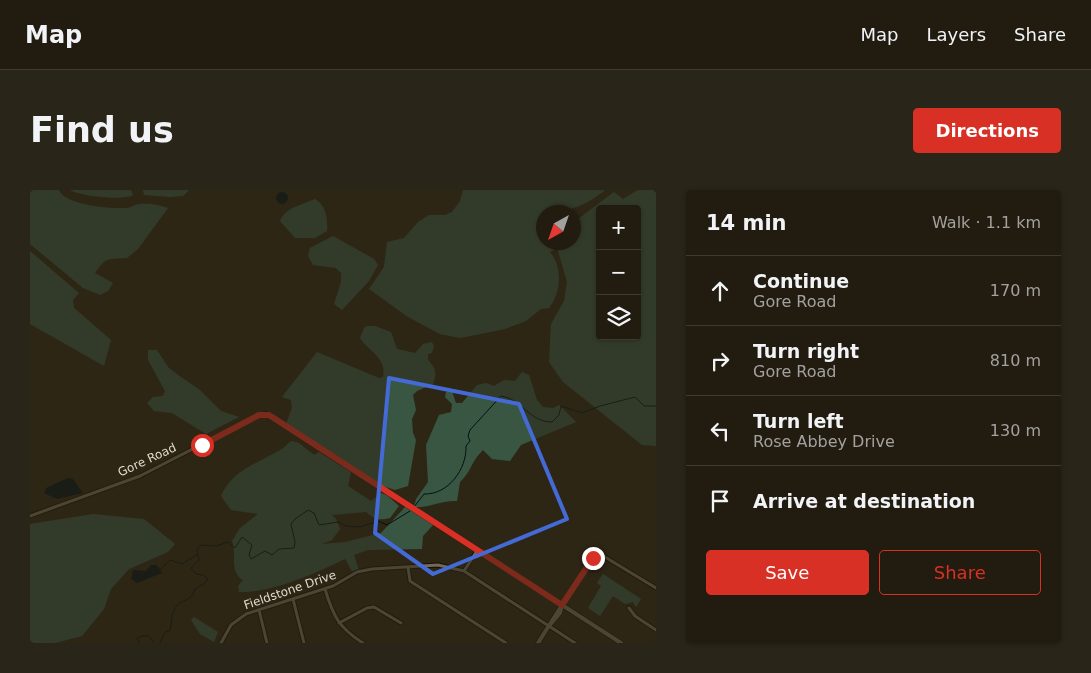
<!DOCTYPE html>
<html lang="en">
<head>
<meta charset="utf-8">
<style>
  :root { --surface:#221c10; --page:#2a2519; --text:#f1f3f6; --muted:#a2a19f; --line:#3f3a30; --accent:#d93025 }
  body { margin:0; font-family:"DejaVu Sans",sans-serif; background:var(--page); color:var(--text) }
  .controls { position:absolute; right:15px; top:15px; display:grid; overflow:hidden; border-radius:5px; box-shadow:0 1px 4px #0004 }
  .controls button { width:45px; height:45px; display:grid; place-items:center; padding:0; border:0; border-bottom:1px solid var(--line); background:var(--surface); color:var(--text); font:25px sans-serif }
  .compass { position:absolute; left:506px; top:15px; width:45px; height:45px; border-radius:50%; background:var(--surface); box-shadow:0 1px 4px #0004; rotate:220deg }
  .stop { position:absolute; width:15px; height:15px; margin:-11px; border:4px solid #d93025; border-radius:50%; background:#fff }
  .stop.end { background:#d93025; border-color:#fff; box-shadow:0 1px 5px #0008 }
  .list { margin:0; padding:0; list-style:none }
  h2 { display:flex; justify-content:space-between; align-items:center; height:65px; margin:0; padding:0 20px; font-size:21px }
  h2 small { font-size:16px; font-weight:400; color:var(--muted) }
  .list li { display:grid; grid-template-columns:32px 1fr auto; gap:15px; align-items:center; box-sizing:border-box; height:70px; padding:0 20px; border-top:1px solid var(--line) }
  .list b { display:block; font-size:19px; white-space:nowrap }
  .list p { margin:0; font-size:16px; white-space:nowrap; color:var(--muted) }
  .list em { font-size:16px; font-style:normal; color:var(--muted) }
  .actions { display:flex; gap:10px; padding:15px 20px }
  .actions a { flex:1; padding:11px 0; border:1px solid var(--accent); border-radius:5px; text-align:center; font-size:18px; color:var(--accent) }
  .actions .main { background:var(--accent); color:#fff }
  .icon { flex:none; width:28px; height:28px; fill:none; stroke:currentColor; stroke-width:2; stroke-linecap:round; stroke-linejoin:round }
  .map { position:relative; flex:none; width:626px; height:453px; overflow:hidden; border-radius:5px }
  header { display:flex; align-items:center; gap:30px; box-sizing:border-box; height:70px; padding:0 25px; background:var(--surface); border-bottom:1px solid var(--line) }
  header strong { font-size:24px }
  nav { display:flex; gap:28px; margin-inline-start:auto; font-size:18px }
  .intro { display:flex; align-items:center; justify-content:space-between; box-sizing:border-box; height:120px; padding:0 30px }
  h1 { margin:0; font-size:35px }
  .button { padding:12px 22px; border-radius:5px; background:var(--accent); color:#fff; font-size:18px; font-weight:700 }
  main { display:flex; gap:30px; padding:0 30px }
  aside { flex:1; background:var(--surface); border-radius:5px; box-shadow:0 1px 4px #0004 }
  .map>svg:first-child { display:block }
  .green { fill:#395643; fill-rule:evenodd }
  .water { fill:#001214 }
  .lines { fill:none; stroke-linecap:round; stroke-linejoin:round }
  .stream { stroke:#001214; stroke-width:1 }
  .minor-casing { stroke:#160f02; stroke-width:5 }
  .tertiary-casing { stroke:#160f02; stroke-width:5.5 }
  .minor { stroke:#726a56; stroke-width:3 }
  .tertiary { stroke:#726a56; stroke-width:4 }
  .route { stroke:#d93025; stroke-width:6 }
  .marked { fill:none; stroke:#446ad6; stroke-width:4; stroke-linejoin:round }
  .labels { text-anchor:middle; stroke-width:5; stroke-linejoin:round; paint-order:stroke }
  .street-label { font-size:12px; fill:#dfdacf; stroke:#2e2615 }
</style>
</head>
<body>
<header>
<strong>Map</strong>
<nav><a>Map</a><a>Layers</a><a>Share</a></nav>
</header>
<div class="intro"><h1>Find us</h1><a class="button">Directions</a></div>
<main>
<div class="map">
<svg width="626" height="453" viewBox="0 0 626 453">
  <rect width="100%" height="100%" fill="#2e2615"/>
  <path class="green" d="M0,0H29C34,15 81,19 96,18C101,18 105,14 110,14C120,13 129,15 138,18L108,59L97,68C77,69 76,67 65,83L83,93L78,101L70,105L53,98L0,54Z
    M40,0H101L103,5C93,11 50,6 40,0Z
    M113,0H159L153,6L140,7L114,5Z
    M433,0H575C556,16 538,22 514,22V52L526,53L524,60L520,62C533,78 531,103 519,118L511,119L496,131L475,139L430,148L410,144L378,127L339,99L354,77L357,52L374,48L388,32L399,25H415L422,22L430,11Z
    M608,0H626V256L612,255L533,192L519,172L521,134L534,111L537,92L528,61L532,53L544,52V32L584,2L593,9ZM570,19H607V146H570Z
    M285,9C296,15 298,29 297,41L285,48H265L250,31C256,17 272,15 285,9Z
    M303,46L344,69L348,75L339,91L312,120L304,114L311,92V83L306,78L283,75L278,66L280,58Z
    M0,61L49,103L43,110L44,118L81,150L74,176L0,134Z
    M337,136H345L361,142L367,159L385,163L393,154L402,152L404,156L402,163L398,164V170C406,178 407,184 403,194L387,201L383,205L386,220L382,229L383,243L386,250L378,296L365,300L353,296L256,234L262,218L261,210L252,207L287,162L349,188L353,187C357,167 339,162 330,148L334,138Z
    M118,160H127L138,177L148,185L170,200L191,221L209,227L176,244L142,223L124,221L117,213L123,207L133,206L135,201L118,170Z
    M492,182L499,185L507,210L513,217L523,218L529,215L546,232L491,255L480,271L462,269L453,260C440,273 442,281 430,292L427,311C411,310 400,318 384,317L386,309L398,292L396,255L409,225L421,222L422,214L415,207L416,202L422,201L426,213H432L447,195L456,193L464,196L474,190L485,191Z
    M262,251L269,253L284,265L289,262L321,282L318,296L341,311L351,303L357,305L369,316L360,328C348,331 345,329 336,322L302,325L306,329L310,339L302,350L292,354L315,352L351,343L376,316L404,334L393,346L392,359L338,360L324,365L329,380L323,383L315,369C286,383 242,403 209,402L208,396L213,390C199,382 207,364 202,351L210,338L228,324L201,320L191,306C203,279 227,274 250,260C256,257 257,253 262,251Z
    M63,324L114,329L145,354L138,362L99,379L81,399L74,419L52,446L25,453H0V334Z
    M573,384L611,409L606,417L603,412L595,414L583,406L570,426L558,418L571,396L567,393Z
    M164,427L188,442L184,452L170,444L161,430Z"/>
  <path class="water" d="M246 8a6 6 0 1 1 12 0a6 6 0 1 1-12 0Z
    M38,288L43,289L53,303L27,309L14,303L16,298Z
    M121,375H127L132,383L107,393L101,389L103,380L116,381Z"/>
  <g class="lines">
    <path class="stream" d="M384,317L394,304C418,305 437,279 436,256L440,251L438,246L440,240L471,206C492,209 499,232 522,232L529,225L531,216L552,223L570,216L605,207L614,216H626
      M130,380L140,370L152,374L167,365
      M110,453L107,448L112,446H119L124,453
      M130,453L135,442L140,440C142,432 141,423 146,417C152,408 161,413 165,399L174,394L178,389L173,385L166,384L161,378L169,370L167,360L170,355L186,356L198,352L205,358L212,347L222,355L219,365L221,369L235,361L242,365L249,359L264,358L265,352L261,334L265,329L278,320L284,323L289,335L308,332L316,336L330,337L348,331L357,335L380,321"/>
    <g class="minor-casing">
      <path id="minor" d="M0,326L110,286L229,225L236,224
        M378,377L380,391L476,453
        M434,381L447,361
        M295,399C303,426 309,438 333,453
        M263,409L274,453
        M532,415L563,367L570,364L626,398
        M599,418L605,426L626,440
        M229,420L237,453
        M309,433L337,418L344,417L371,433
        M191,453L201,435L216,424L303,396L327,382L342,379L408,375L434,381L545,453"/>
    </g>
    <g class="tertiary-casing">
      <path id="tertiary" d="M236,224L591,453
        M519,436L530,423L532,415
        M508,453L532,415"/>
    </g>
    <use href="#minor" class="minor"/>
    <use href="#tertiary" class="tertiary"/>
  </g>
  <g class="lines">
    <path class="route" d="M172,255L229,225H239L532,415L563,368"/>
  </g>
  <path d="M0 0H626V453H0ZM359,188L489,214L537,329L403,384L345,343Z" fill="#2e2615" fill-opacity=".55" fill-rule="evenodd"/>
  <path class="marked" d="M359,188L489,214L537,329L403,384L345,343Z"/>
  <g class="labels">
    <g class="street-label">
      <text transform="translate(117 270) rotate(-25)" y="4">Gore Road</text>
      <text transform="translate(260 400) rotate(-19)" y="4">Fieldstone Drive</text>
    </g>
  </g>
</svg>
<div class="controls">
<button>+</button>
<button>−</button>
<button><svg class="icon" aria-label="layers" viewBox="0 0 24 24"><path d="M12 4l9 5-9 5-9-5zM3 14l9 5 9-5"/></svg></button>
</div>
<svg class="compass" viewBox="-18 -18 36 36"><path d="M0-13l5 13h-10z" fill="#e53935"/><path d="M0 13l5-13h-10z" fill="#a2a19f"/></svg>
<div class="stop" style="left:172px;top:255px"></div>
<div class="stop end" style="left:563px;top:368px"></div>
</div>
<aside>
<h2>14 min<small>Walk · 1.1 km</small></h2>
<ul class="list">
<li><svg class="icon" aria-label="ahead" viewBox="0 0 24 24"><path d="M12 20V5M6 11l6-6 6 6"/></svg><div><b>Continue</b><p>Gore Road</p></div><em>170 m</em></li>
<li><svg class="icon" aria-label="right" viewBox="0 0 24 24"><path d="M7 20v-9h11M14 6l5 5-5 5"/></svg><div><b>Turn right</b><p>Gore Road</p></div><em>810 m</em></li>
<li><svg class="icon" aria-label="left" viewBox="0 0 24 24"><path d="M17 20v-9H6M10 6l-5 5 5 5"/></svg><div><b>Turn left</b><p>Rose Abbey Drive</p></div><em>130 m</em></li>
<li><svg class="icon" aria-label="arrive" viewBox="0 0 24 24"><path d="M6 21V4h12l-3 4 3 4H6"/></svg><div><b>Arrive at destination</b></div></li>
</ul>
<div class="actions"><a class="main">Save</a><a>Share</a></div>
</aside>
</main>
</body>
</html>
